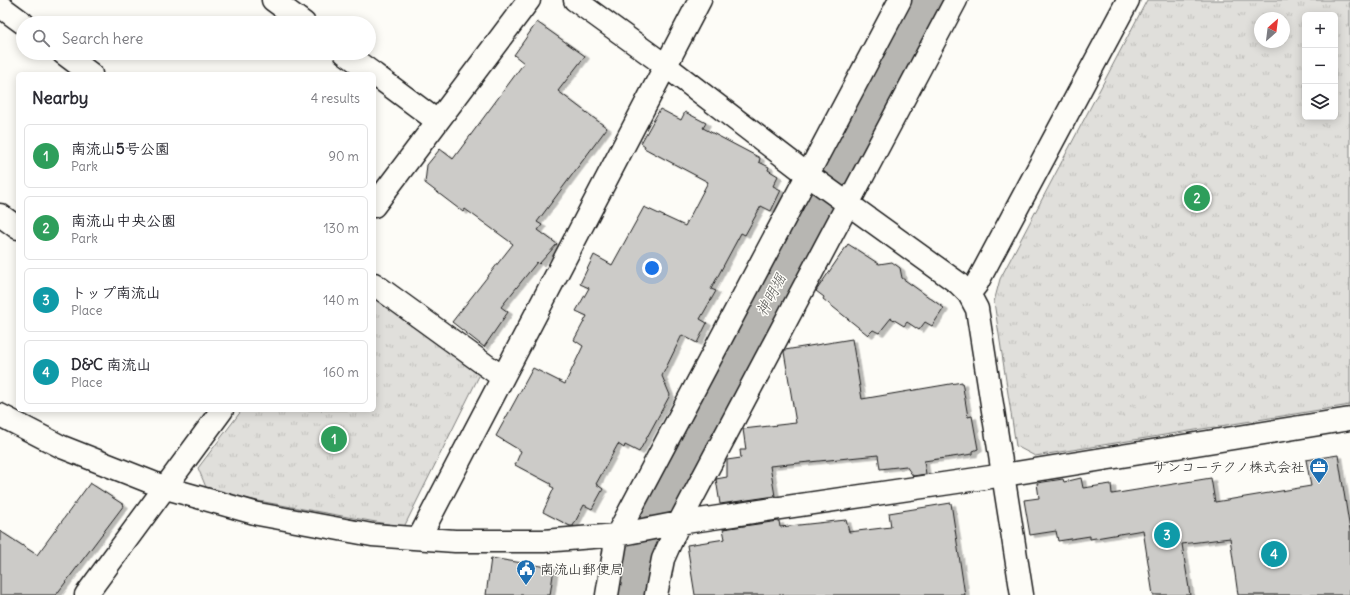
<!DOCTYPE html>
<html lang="en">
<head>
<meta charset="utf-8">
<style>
  :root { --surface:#fff; --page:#f2f2f3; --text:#2b2b33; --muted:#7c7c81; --line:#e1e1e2; --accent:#1f6fb2 }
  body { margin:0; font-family:Delius,"Klee One",sans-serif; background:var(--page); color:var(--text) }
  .controls { position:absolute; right:12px; top:12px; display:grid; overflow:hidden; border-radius:6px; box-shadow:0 2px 10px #0003 }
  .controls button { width:36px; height:36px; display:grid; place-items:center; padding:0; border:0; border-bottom:1px solid var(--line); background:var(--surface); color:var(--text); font:20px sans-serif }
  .compass { position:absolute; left:1254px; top:12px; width:36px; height:36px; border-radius:50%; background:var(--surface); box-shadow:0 2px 10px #0003; rotate:28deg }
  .you { position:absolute; left:652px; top:268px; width:14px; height:14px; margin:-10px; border:3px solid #fff; border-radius:50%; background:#1a73e8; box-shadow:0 0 0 6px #1a73e833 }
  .badge { display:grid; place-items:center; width:26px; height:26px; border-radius:50%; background:var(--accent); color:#fff; font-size:13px; font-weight:700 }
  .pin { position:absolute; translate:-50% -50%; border:2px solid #fff; box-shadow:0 1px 4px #0006 }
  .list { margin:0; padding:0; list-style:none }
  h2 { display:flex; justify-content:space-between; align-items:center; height:52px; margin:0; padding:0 16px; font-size:17px }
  h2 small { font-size:13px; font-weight:400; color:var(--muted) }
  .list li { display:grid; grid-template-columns:26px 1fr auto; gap:12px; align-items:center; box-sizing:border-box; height:64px; margin:0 8px 8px; padding:0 8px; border:1px solid var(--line); border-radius:6px }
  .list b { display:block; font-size:15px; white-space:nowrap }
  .list p { margin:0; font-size:13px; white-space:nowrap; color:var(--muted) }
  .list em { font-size:13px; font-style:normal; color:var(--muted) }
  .icon { flex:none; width:22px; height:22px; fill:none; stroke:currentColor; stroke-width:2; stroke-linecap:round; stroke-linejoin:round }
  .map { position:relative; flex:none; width:1350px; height:595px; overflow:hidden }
  .search { position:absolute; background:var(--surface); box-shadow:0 2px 10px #0003; left:16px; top:16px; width:360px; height:44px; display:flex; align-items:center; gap:10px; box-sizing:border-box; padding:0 14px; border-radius:22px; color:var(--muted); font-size:15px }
  .panel { position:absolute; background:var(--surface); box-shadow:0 2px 10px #0003; left:16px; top:72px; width:360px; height:340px; border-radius:6px }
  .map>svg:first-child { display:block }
  .park { fill:url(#park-tufts); stroke:#7e7e7c; fill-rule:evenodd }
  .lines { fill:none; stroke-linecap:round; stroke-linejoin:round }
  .river { stroke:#b7b6b2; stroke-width:50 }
  .building { fill:#cccbc8; stroke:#1c1c1c; filter:url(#shadow) }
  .street-casing { stroke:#1c1c1c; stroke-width:25 }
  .secondary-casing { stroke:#1c1c1c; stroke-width:25 }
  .street { stroke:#fdfcf7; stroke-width:22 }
  .secondary { stroke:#fdfcf7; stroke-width:22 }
  .labels { text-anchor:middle; stroke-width:3; stroke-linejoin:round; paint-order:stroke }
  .poi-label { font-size:14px; fill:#1c1c1c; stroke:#fdfcf7; text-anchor:end }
  .water-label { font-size:15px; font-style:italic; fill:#5a5a58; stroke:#fdfcf7 }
</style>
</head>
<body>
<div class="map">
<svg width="1350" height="595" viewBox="0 0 1350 595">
  <defs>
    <pattern id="park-tufts" width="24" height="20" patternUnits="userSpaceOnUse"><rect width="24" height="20" fill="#e0dfdb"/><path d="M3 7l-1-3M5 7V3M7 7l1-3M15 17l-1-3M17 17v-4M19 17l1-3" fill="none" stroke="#c0bfbb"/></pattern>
    <filter id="shadow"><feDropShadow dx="4.5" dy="2.5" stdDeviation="0" flood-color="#0004"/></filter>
  </defs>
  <rect width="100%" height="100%" fill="#fdfcf7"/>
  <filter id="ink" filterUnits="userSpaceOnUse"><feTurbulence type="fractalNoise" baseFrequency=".025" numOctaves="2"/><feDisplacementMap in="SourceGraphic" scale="8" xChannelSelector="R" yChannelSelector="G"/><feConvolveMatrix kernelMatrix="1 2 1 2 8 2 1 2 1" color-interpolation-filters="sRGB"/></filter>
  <g filter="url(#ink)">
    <path class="park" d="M1147,0H1350V405L1035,456L1016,446L994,302L1000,279ZM1305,15H1335V117H1305ZM1260,18H1284V42H1260Z
      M374,297L480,374L404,527L208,492L198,468L242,410H374Z"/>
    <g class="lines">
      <path class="river" d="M628,595L633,564L683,462L926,0"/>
    </g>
    <path class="building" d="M537,22L585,56L558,91L607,128L537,222L542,225L538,230L557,244L539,264L537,262L501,307L508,312L484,347L452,322L513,244L465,209L463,212L425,183L427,165L440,149L453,159L524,63L514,55Z
      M660,109L681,120L685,112L706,123L703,128L760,158L759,162L769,167L768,170L778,176L773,186L781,190L771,211L761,206L745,235L741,233L711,289L716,291L700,319L707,323L697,343L682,335L662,376L670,395L639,452L625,445L624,448L618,444L596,484L603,489L592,509L584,505L573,526H570L543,512L554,488L550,486L551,484L515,465L521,451L496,436L533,368L565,384L583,346L574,340L587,316L576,311L589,288L580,284L594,255L612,265L644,207L685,226L708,182L644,148L645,146L641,143Z
      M848,244L879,264L892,262L900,268L902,278L944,308L932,326L925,322L919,330L907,322L904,326L891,318L879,333L873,330L868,335L823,299L824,297L816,291Z
      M852,339L862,399L962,382L968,417L972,416L978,449L973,451V454L924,461L926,474L913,476L906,466L880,469L878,455L770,466L775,496L720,504L716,479L727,477V460L741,458L740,450H746L743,429L796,423L784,352L785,350Z
      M1338,455L1350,530V595H1238L1230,538L1182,544L1190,595H1153L1143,530L1090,539V536L1058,541L1056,531L1030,535L1024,500L1039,498L1037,483L1063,479L1064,482L1081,478L1083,488L1111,484L1112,494L1211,478L1215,502L1311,486L1306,460Z
      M90,483L124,505L56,595H0V531L37,555Z
      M951,503L965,595H695L687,545L725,539L723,529L779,521L780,527L846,520L849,532L891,527L889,513Z
      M491,558L554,568L550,595H486Z"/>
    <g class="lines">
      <g class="street-casing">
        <path id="street" d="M273,0L304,23
          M0,6L23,23
          M63,53L91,74
          M345,53L374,74
          M374,74L437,121
          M374,206L529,0
          M0,215L18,228
          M374,284L502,377
          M969,294L976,285L1128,0
          M0,415L62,447L166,488L258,514L372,535L455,541H544L617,535L679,523L1004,475L1350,419
          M419,538L700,0
          M86,595L222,410
          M607,595L617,535L900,0
          M656,595L663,559L679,523L956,0"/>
      </g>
      <g class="secondary-casing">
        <path id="secondary" d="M575,0L666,66L808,175L958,283L969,294L977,309L1022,595"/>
      </g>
      <use href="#street" class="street"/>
      <use href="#secondary" class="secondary"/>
    </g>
  </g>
  <defs>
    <g id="office-pin" transform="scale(1)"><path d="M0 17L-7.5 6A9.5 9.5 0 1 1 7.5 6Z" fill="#1f6fb2" stroke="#fdfcf7"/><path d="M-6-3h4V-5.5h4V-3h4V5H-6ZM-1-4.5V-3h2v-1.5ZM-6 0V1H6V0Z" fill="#fff"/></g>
    <g id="civic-pin" transform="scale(1)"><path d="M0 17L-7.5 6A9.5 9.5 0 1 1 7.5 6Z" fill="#1f6fb2" stroke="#fdfcf7"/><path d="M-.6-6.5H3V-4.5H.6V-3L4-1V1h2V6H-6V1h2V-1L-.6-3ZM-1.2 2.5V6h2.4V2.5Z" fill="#fff"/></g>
  </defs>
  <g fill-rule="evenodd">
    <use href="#office-pin" x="1319" y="467"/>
    <use href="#civic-pin" x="526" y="569"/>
  </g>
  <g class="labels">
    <g class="poi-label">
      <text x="1305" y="472">サンコーテクノ株式会社</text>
      <text x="540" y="574" text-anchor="start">南流山郵便局</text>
    </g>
    <g class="water-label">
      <text transform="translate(771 295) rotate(-62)" y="5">神明堀</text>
    </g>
  </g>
</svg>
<div class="controls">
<button>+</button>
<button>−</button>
<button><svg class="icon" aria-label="layers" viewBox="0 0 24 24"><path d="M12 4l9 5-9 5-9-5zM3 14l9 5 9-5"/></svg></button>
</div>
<svg class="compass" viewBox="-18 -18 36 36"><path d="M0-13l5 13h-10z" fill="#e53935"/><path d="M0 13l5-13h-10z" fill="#7c7c81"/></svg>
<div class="you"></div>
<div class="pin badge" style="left:334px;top:439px;background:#2e9e5b">1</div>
<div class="pin badge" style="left:1197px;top:198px;background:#2e9e5b">2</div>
<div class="pin badge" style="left:1167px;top:535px;background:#0f9aa8">3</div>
<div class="pin badge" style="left:1274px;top:554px;background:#0f9aa8">4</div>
<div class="search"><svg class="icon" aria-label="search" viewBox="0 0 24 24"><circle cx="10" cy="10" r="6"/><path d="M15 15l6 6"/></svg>Search here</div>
<section class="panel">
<h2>Nearby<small>4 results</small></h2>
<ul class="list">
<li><span class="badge" style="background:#2e9e5b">1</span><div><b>南流山5号公園</b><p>Park</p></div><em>90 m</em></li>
<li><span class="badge" style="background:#2e9e5b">2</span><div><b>南流山中央公園</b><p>Park</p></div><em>130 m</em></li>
<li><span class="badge" style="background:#0f9aa8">3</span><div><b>トップ南流山</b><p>Place</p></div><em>140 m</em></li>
<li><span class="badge" style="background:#0f9aa8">4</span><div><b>D&amp;C 南流山</b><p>Place</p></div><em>160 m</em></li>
</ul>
</section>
</div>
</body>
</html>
